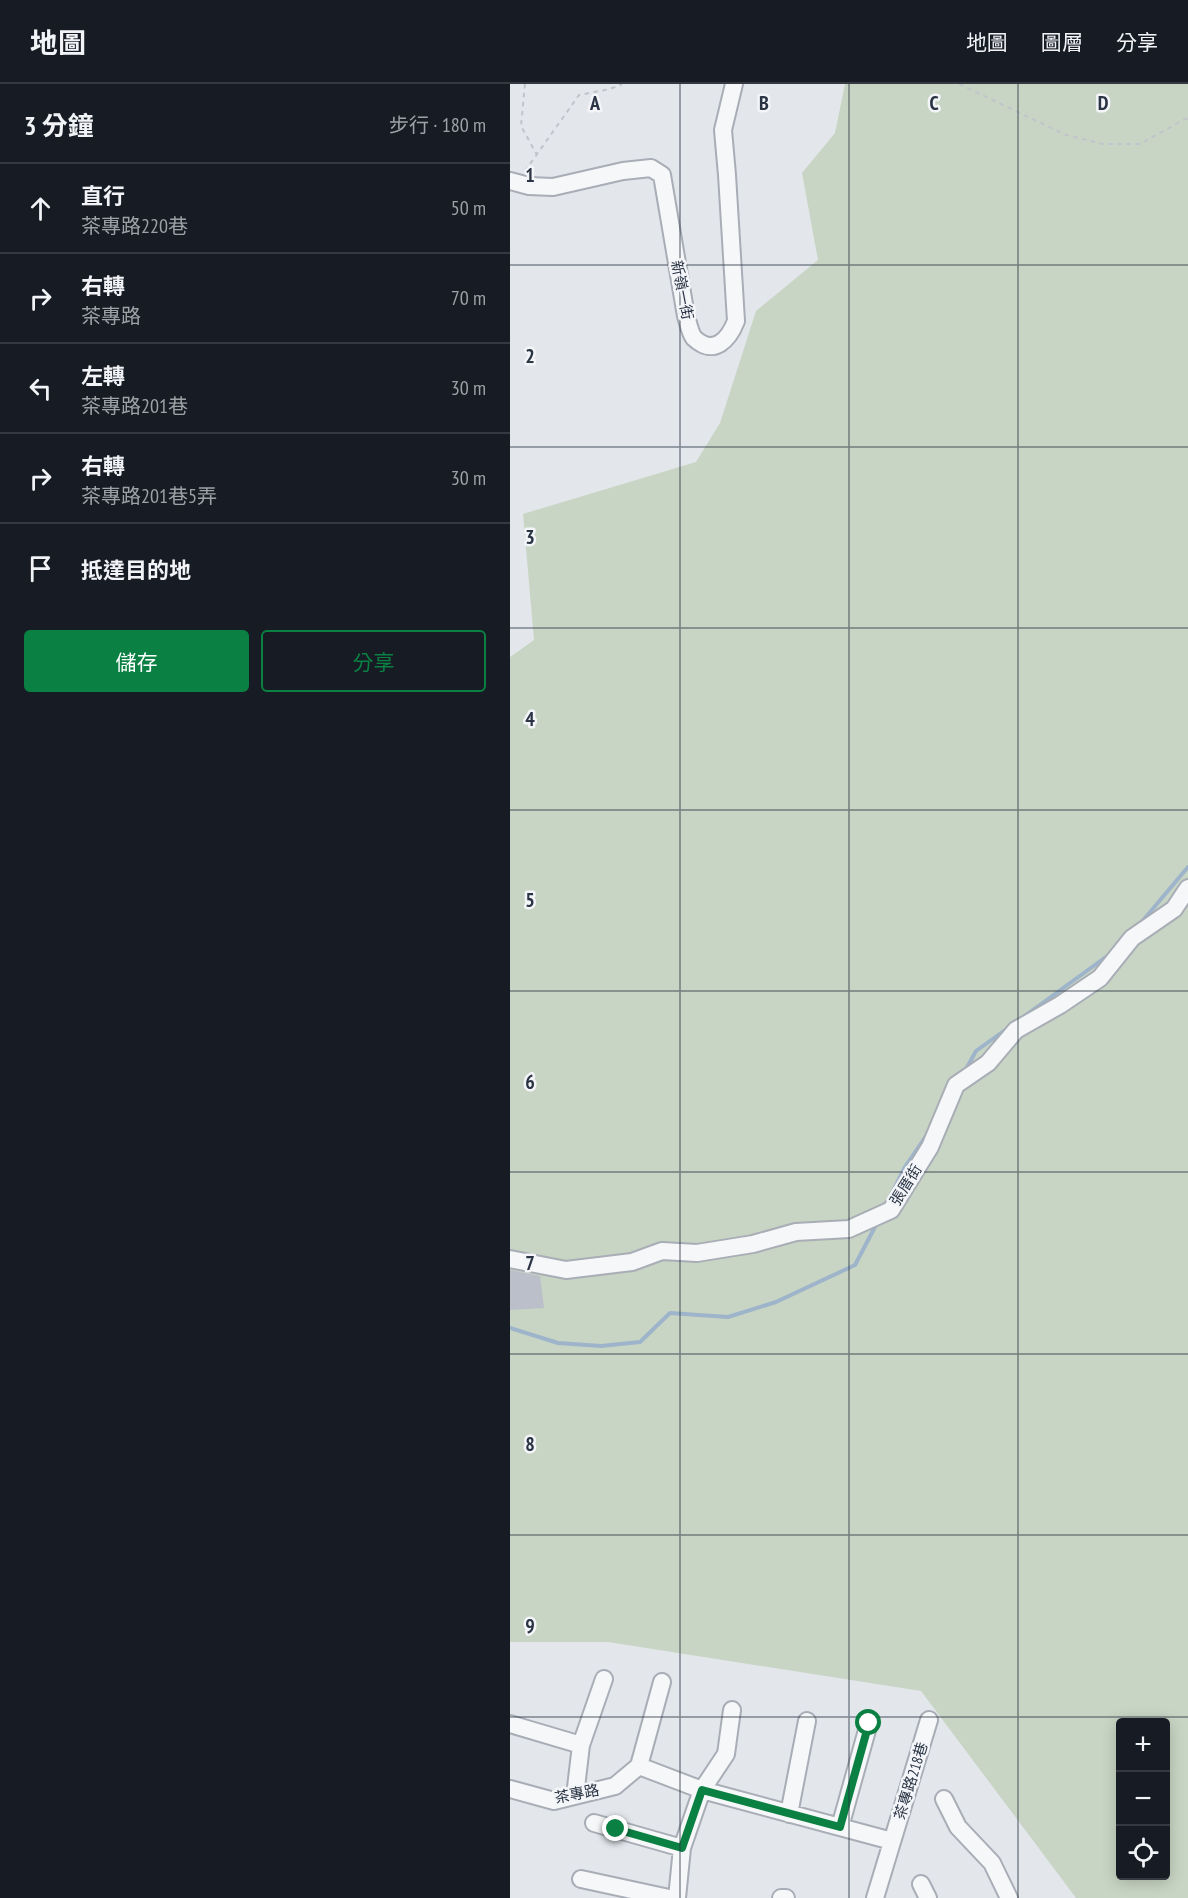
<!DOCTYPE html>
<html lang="zh-TW">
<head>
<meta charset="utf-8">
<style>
  :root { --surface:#171b24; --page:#242831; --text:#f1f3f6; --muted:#9ea1a6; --line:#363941; --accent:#0b8043 }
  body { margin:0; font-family:"PT Sans Narrow","Noto Sans TC",sans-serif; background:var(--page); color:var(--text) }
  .controls { position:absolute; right:18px; bottom:18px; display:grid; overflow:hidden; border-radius:6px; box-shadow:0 3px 15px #0003 }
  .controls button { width:54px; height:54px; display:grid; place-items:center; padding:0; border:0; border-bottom:2px solid var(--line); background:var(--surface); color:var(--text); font:30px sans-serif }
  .stop { position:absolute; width:18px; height:18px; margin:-14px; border:4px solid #0b8043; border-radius:50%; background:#fff }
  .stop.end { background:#0b8043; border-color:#fff; box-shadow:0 2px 6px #0008 }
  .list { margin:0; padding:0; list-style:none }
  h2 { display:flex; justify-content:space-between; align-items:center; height:78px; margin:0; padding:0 24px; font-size:26px }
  h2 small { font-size:20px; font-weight:400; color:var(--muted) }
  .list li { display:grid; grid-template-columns:39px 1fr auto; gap:18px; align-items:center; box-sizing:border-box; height:90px; padding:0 24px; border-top:2px solid var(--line) }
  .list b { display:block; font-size:22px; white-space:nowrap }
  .list p { margin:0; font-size:20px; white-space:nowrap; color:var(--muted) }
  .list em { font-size:20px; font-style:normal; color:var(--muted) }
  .actions { display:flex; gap:12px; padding:18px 24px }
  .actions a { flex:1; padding:14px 0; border:2px solid var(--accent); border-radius:6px; text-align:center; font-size:21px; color:var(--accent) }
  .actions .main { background:var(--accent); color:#fff }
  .icon { flex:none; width:33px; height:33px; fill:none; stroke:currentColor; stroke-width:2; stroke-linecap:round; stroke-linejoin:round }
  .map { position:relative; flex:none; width:678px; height:1814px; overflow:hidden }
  header { display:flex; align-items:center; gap:36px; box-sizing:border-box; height:84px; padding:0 30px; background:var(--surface); border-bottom:2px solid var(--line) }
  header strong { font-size:28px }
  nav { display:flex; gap:33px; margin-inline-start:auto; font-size:21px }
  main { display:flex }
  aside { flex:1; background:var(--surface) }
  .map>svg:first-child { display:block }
  .green { fill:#c8d5c4; fill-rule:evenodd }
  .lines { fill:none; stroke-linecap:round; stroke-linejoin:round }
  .stream { stroke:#9eb4cb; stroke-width:4 }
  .building { fill:#babfc9 }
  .minor-casing { stroke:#a8adb6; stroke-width:20 }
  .path { stroke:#c1c4ca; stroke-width:2; stroke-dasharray:4.5 4.5; stroke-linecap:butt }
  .minor { stroke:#f6f7f9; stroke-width:16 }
  .route { stroke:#0b8043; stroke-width:8 }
  .grid { fill:none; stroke:#2a3444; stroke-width:1.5; stroke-opacity:0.55 }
  .labels { text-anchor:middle; stroke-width:5; stroke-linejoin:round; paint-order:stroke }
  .street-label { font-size:15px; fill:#2a3444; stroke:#f3f5f8 }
  .grid-label { font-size:20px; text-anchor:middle; font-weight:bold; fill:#2a3444; stroke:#f3f5f8; stroke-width:5; stroke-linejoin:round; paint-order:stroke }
</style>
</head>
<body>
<header>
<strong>地圖</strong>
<nav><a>地圖</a><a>圖層</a><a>分享</a></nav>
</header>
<main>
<aside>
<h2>3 分鐘<small>步行 · 180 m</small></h2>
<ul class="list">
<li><svg class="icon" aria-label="ahead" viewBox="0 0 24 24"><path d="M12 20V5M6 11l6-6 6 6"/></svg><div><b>直行</b><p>茶專路220巷</p></div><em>50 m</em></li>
<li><svg class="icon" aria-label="right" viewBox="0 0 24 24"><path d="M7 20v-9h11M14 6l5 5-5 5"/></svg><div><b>右轉</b><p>茶專路</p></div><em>70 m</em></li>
<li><svg class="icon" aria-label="left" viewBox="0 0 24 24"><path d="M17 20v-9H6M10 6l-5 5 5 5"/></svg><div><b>左轉</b><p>茶專路201巷</p></div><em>30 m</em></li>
<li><svg class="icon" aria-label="right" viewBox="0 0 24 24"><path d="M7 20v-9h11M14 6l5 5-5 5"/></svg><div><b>右轉</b><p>茶專路201巷5弄</p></div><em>30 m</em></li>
<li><svg class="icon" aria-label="arrive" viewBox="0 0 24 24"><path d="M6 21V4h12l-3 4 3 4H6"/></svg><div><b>抵達目的地</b></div></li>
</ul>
<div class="actions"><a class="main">儲存</a><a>分享</a></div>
</aside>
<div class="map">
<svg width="678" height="1814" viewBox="0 0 678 1814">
  <rect width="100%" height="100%" fill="#e3e6eb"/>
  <path class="green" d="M335,0H678V1814H566L411,1607L98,1558H0V573L24,556L13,430L186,378L210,339L246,227L308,176L292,89L325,49ZM610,1638H656V1792H610Z"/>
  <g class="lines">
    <path class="stream" d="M630,840L678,783
      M516,931L600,870
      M455,987L466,967L498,944
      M380,1113L395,1083L416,1052
      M0,1244L48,1259L91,1262L130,1258L160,1229L218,1233L266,1218L345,1181L366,1141"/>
  </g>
  <path class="building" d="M0,1186L30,1192L34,1224L0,1226Z"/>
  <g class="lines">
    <g class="minor-casing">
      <path id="minor" d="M0,97L19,102L43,103L113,87L141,84L152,91L176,232C178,238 180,249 184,254C204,273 219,255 226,237L217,91L213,46L224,0
        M0,1175L56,1186L122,1178L152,1167L187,1169L243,1160L286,1148L339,1145L381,1126L420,1063L446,1001L478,979L506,946L550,921L590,894L622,854L664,825L678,804
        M0,1640L71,1661
        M129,1682L152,1598
        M0,1705L44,1717L105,1702L129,1682L192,1706L382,1757
        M65,1712L71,1661L94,1595
        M434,1715L448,1743L482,1779L499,1814
        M279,1730L297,1637
        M84,1739L172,1764
        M330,1743L359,1639
        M71,1795L159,1814
        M411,1800L418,1814
        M167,1814L172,1764L192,1706L216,1670L222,1626
        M271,1814H276
        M365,1814L419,1636"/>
    </g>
    <path class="path" d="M15,0L11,42L27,71
      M449,0L556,51L593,60H630L675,35H678
      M15,87L69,11L100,5L112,0"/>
    <use href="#minor" class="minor"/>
  </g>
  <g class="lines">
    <path class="route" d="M106,1745L172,1764L192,1706L330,1743L359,1639"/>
  </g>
  <path class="grid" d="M170,0V1814M339,0V1814M508,0V1814M0,181H678M0,363H678M0,544H678M0,726H678M0,907H678M0,1088H678M0,1270H678M0,1451H678M0,1633H678"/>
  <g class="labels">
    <g class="street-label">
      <text transform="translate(172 206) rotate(79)" y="5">新嶺一街</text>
      <text transform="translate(396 1101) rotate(-58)" y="5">張厝街</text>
      <text transform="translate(401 1697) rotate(-73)" y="5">茶專路218巷</text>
      <text transform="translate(67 1710) rotate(-11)" y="5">茶專路</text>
    </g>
  </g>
  <g class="grid-label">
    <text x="85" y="26">A</text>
    <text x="254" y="26">B</text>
    <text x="424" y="26">C</text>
    <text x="593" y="26">D</text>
    <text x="20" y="98">1</text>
    <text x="20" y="279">2</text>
    <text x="20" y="460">3</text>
    <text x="20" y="642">4</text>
    <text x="20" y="823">5</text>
    <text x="20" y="1005">6</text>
    <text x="20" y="1186">7</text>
    <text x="20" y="1367">8</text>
    <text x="20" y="1549">9</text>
  </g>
</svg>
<div class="controls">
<button>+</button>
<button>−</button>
<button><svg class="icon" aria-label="locate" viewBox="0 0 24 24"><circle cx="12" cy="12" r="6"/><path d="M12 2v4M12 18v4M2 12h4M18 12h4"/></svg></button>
</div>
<div class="stop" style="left:359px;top:1639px"></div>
<div class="stop end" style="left:106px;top:1745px"></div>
</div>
</main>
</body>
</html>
